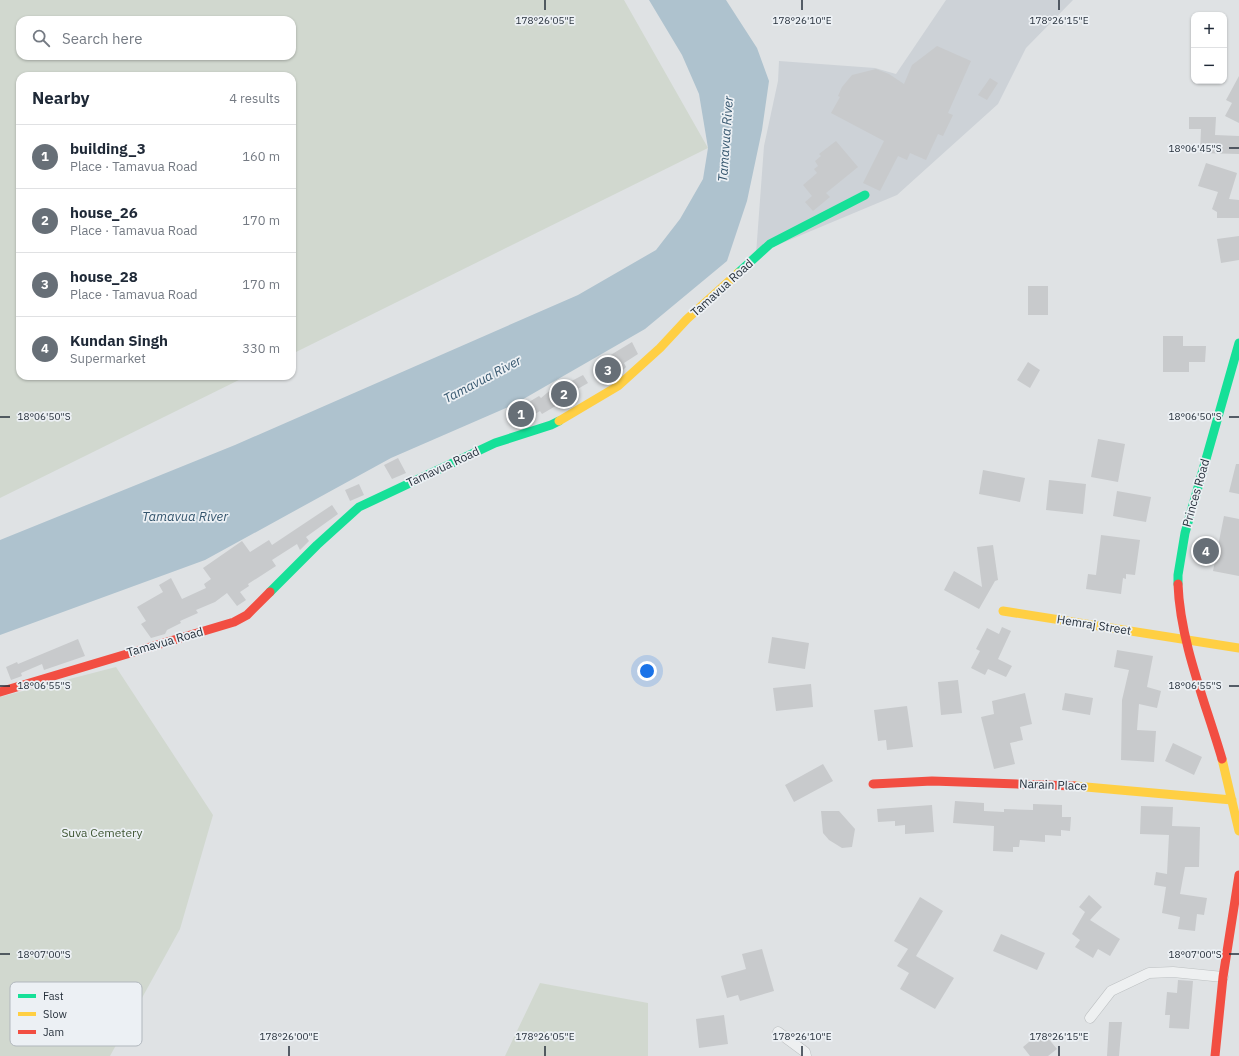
<!DOCTYPE html>
<html lang="en">
<head>
<meta charset="utf-8">
<style>
  :root { --surface:#fff; --page:#f6f6f7; --text:#1f2937; --muted:#747a83; --line:#e0e1e3; --accent:#676f77 }
  body { margin:0; font-family:"IBM Plex Sans",sans-serif; background:var(--page); color:var(--text) }
  .controls { position:absolute; right:12px; top:12px; display:grid; overflow:hidden; border-radius:8px; box-shadow:0 1px 3px #0004 }
  .controls button { width:36px; height:36px; display:grid; place-items:center; padding:0; border:0; border-bottom:1px solid var(--line); background:var(--surface); color:var(--text); font:20px sans-serif }
  .you { position:absolute; left:647px; top:671px; width:14px; height:14px; margin:-10px; border:3px solid #fff; border-radius:50%; background:#1a73e8; box-shadow:0 0 0 6px #1a73e833 }
  .badge { display:grid; place-items:center; width:26px; height:26px; border-radius:50%; background:var(--accent); color:#fff; font-size:13px; font-weight:700 }
  .pin { position:absolute; translate:-50% -50%; border:2px solid #fff; box-shadow:0 1px 4px #0006 }
  .list { margin:0; padding:0; list-style:none }
  h2 { display:flex; justify-content:space-between; align-items:center; height:52px; margin:0; padding:0 16px; font-size:17px }
  h2 small { font-size:13px; font-weight:400; color:var(--muted) }
  .list li { display:grid; grid-template-columns:26px 1fr auto; gap:12px; align-items:center; box-sizing:border-box; height:64px; padding:0 16px; border-top:1px solid var(--line) }
  .list b { display:block; font-size:15px; white-space:nowrap }
  .list p { margin:0; font-size:13px; white-space:nowrap; color:var(--muted) }
  .list em { font-size:13px; font-style:normal; color:var(--muted) }
  .icon { flex:none; width:22px; height:22px; fill:none; stroke:currentColor; stroke-width:2; stroke-linecap:round; stroke-linejoin:round }
  .map { position:relative; flex:none; width:1239px; height:1056px; overflow:hidden }
  .search { position:absolute; background:var(--surface); box-shadow:0 1px 3px #0004; left:16px; top:16px; width:280px; height:44px; display:flex; align-items:center; gap:10px; box-sizing:border-box; padding:0 14px; border-radius:12px; color:var(--muted); font-size:15px }
  .panel { position:absolute; background:var(--surface); box-shadow:0 1px 3px #0004; left:16px; top:72px; width:280px; height:308px; border-radius:12px }
  .map>svg:first-child { display:block }
  .built { fill:#cdd2d7 }
  .green { fill:#d1d8cf; fill-rule:evenodd }
  .water { fill:#aec2ce }
  .building { fill:#c8cacc }
  .lines { fill:none; stroke-linecap:round; stroke-linejoin:round }
  .street-casing { stroke:#bdc0c2; stroke-width:11 }
  .street { stroke:#eef0f1; stroke-width:10 }
  .fast { stroke:#16e098; stroke-width:9 }
  .slow { stroke:#ffcf43; stroke-width:9 }
  .jam { stroke:#f24e42; stroke-width:9 }
  .ticks { fill:none; stroke:#27313c; stroke-width:1.5 }
  .labels { text-anchor:middle; stroke-width:3.5; stroke-linejoin:round; paint-order:stroke }
  .street-label { font-size:12px; fill:#27313c; stroke:#ecf0f4 }
  .park-label { font-size:12px; fill:#405735; stroke:#ecf0f4 }
  .water-label { font-size:13px; font-style:italic; fill:#34556d; stroke:#ecf0f4 }
  .key { fill:#ecf0f4; stroke:#b1b7bd; stroke-width:1 }
  .key-label { font-size:11px; fill:#27313c }
  .ticks-label { font-size:10px; text-anchor:middle; fill:#27313c; stroke:#ecf0f4; stroke-width:3.5; stroke-linejoin:round; paint-order:stroke }
</style>
</head>
<body>
<div class="map">
<svg width="1239" height="1056" viewBox="0 0 1239 1056">
  <rect width="100%" height="100%" fill="#dfe2e4"/>
  <path class="built" d="M946,0H1073L1026,48L998,104L897,195L756,254L764,146L778,81L779,61L875,68L896,74Z"/>
  <path class="green" d="M0,0H624L708,148L292,354V76H20V376H247L0,498ZM20,20H292V56H20Z
    M116,667L213,815L180,929L110,1056H0V697Z
    M540,983L648,1003V1056H505Z"/>
  <path class="water" d="M649,0H726L757,48L769,81L762,130L747,201L727,261L645,329L513,405L391,458L205,560L0,635V540L235,445L578,295L656,250L680,219L703,179L708,148L699,94L682,55Z"/>
  <path class="building" d="M937,46L971,61L948,113L953,115L943,136L938,134L926,160L910,153L907,160L898,156L880,191L863,183L884,141L831,113L840,97L838,96L842,87L852,75L876,69L889,74L904,84L912,65Z
    M1239,76V123L1225,116L1232,103L1226,100Z
    M990,78L998,83L987,100L978,95Z
    M1189,117H1216L1215,135L1239,136V154L1200,153L1201,129H1189Z
    M836,141L858,167L826,193L830,197L813,211L805,202L812,196L803,185L817,173L814,169L818,166L815,161L821,156L819,154Z
    M1206,163L1237,173L1229,199L1239,200V218H1217V212L1212,209L1218,192L1198,186Z
    M1239,236V260L1221,263L1217,239Z
    M1028,286H1048V315H1028Z
    M1163,336H1183V346H1206L1205,362H1189V372H1163Z
    M632,342L638,354L624,363L626,367L620,373L618,371L606,379L599,369L612,361L609,356Z
    M1028,362L1040,370L1030,388L1017,380Z
    M583,375L588,383L569,394L570,395L559,404L542,414L540,411L519,424L512,412L539,396L541,398L559,383L562,386Z
    M1098,439L1125,444L1118,482L1091,477Z
    M398,458L406,473L392,479L384,465Z
    M1236,464H1239V494L1229,492Z
    M983,470L1025,478L1020,502L979,494Z
    M1049,480L1086,484L1083,514L1046,510Z
    M359,484L364,495L350,501L345,490Z
    M1117,491L1151,497L1146,522L1113,516Z
    M332,505L338,514L306,537L309,541L300,550L297,544L272,560L276,566L248,584L249,586L240,592L246,600L237,606L227,593L215,602L196,610L198,613L180,621L181,623L167,630L165,634L151,638L141,624L146,621L137,607L163,592L159,585L171,578L182,599L206,588L204,584L211,579L203,568L242,541L250,552L269,540L272,545Z
    M1224,516L1239,519V576L1213,571Z
    M1101,535L1140,540L1135,575L1126,574V579L1123,578L1121,594L1086,589L1088,574L1096,575Z
    M993,545L998,580L995,581L979,609L944,590L954,571L982,587L977,547Z
    M1002,627L1011,631L998,659L1012,666L1006,677L988,669L985,675L971,668L980,651L976,649L987,628L999,634Z
    M772,637L809,643L805,669L768,663Z
    M78,639L85,656L44,670L42,664L21,673L22,676L11,680L6,667L17,662L18,664Z
    M1117,650L1153,656L1147,687L1161,691L1157,708L1139,704L1137,730L1156,731L1154,762L1121,760L1122,700L1129,670L1114,667Z
    M958,680L962,713L941,715L938,682Z
    M811,684L813,707L776,711L773,688Z
    M1025,693L1032,724L1020,727L1023,740L1010,743L1015,764L994,769L981,717L994,714L992,701Z
    M1065,693L1093,698L1090,715L1062,710Z
    M907,706L913,747L887,750L886,740L878,741L874,710Z
    M1173,743L1202,757L1194,775L1165,761Z
    M823,764L833,781L794,802L785,785Z
    M955,801L984,803V811L1004,812V809L1033,810V804L1062,805V817H1071L1070,831L1061,830V836L1045,835V842L1020,840L1019,847H1013V852L993,851L994,826L953,823Z
    M932,805L934,832L905,834V825L895,826V821L878,822L877,809Z
    M1141,806L1173,807L1172,826L1200,827L1199,867H1185L1180,894L1207,898L1204,915L1197,914L1195,931L1178,929L1180,917L1162,913L1166,887L1154,885L1156,872L1167,874L1169,835L1140,834Z
    M821,811H839L855,829L852,847L842,848L829,840L823,833Z
    M1089,895L1102,907L1090,920L1120,939L1110,956L1098,949L1093,958L1075,947L1080,940L1072,934L1085,912L1079,907Z
    M920,897L943,911L916,956L954,978L935,1009L900,989L909,973L897,966L908,949L894,941Z
    M1001,934L1045,953L1037,970L993,951Z
    M762,949L774,991L740,1001L738,995L727,998L721,976L746,969L742,954Z
    M1178,980L1193,981L1189,1029L1169,1028L1170,1015H1165L1167,992L1177,993Z
    M724,1015L728,1044L699,1048L696,1019Z
    M1109,1022H1122L1119,1056H1107Z
    M1042,1031L1057,1049L1048,1056H1030L1023,1047Z"/>
  <g class="lines">
    <g class="street-casing">
      <path id="street" d="M1090,1018L1111,991L1149,973L1173,972L1223,977
        M778,1032L805,1052L806,1056"/>
    </g>
    <use href="#street" class="street"/>
    <path class="fast" d="M738,273L770,244L865,195
      M1178,584V575L1185,533L1239,343
      M270,592L317,545L359,507L495,443L551,425L559,421"/>
    <path class="slow" d="M559,421L618,386L660,348L687,319L738,273
      M1003,611L1239,648
      M1222,759L1239,831
      M1075,786L1232,800"/>
    <path class="jam" d="M1178,584C1180,642 1206,704 1222,759
      M0,692L234,622L247,615L270,592
      M873,784L932,781L1075,786
      M1215,1056L1223,977L1239,875"/>
  </g>
  <path class="ticks" d="M545,0V10M802,0V10M1059,0V10M1229,148H1239M0,417H10M1229,417H1239M0,686H10M1229,686H1239M0,954H10M1229,954H1239M289,1046V1056M545,1046V1056M802,1046V1056M1059,1046V1056"/>
  <g class="labels">
    <g class="street-label">
      <text transform="translate(722 288) rotate(-42)" y="4">Tamavua Road</text>
      <text transform="translate(443 467) rotate(-25)" y="4">Tamavua Road</text>
      <text transform="translate(1196 493) rotate(-74)" y="4">Princes Road</text>
      <text transform="translate(1094 625) rotate(9)" y="4">Hemraj Street</text>
      <text transform="translate(165 642) rotate(-16)" y="4">Tamavua Road</text>
      <text transform="translate(1053 785) rotate(2)" y="4">Narain Place</text>
    </g>
    <g class="park-label">
      <text x="102" y="837">Suva Cemetery</text>
    </g>
    <g class="water-label">
      <text transform="translate(725 139) rotate(-86)" y="5">Tamavua River</text>
      <text transform="translate(482 379) rotate(-28)" y="5">Tamavua River</text>
      <text x="185" y="521">Tamavua River</text>
    </g>
  </g>
  <rect x="10" y="982" width="132" height="64" rx="6" class="key"/>
  <rect x="18" y="994" width="18" height="4" fill="#16e098"/>
  <rect x="18" y="1012" width="18" height="4" fill="#ffcf43"/>
  <rect x="18" y="1030" width="18" height="4" fill="#f24e42"/>
  <g class="key-label">
    <text x="43" y="1000">Fast</text>
    <text x="43" y="1018">Slow</text>
    <text x="43" y="1036">Jam</text>
  </g>
  <g class="ticks-label">
    <text x="545" y="24">178°26'05"E</text>
    <text x="802" y="24">178°26'10"E</text>
    <text x="1059" y="24">178°26'15"E</text>
    <text x="1195" y="152">18°06'45"S</text>
    <text x="44" y="420">18°06'50"S</text>
    <text x="1195" y="420">18°06'50"S</text>
    <text x="44" y="689">18°06'55"S</text>
    <text x="1195" y="689">18°06'55"S</text>
    <text x="44" y="958">18°07'00"S</text>
    <text x="1195" y="958">18°07'00"S</text>
    <text x="289" y="1040">178°26'00"E</text>
    <text x="545" y="1040">178°26'05"E</text>
    <text x="802" y="1040">178°26'10"E</text>
    <text x="1059" y="1040">178°26'15"E</text>
  </g>
</svg>
<div class="controls">
<button>+</button>
<button>−</button>
</div>
<div class="you"></div>
<div class="pin badge" style="left:521px;top:414px">1</div>
<div class="pin badge" style="left:564px;top:394px">2</div>
<div class="pin badge" style="left:608px;top:370px">3</div>
<div class="pin badge" style="left:1206px;top:551px">4</div>
<div class="search"><svg class="icon" aria-label="search" viewBox="0 0 24 24"><circle cx="10" cy="10" r="6"/><path d="M15 15l6 6"/></svg>Search here</div>
<section class="panel">
<h2>Nearby<small>4 results</small></h2>
<ul class="list">
<li><span class="badge">1</span><div><b>building_3</b><p>Place · Tamavua Road</p></div><em>160 m</em></li>
<li><span class="badge">2</span><div><b>house_26</b><p>Place · Tamavua Road</p></div><em>170 m</em></li>
<li><span class="badge">3</span><div><b>house_28</b><p>Place · Tamavua Road</p></div><em>170 m</em></li>
<li><span class="badge">4</span><div><b>Kundan Singh</b><p>Supermarket</p></div><em>330 m</em></li>
</ul>
</section>
</div>
</body>
</html>
